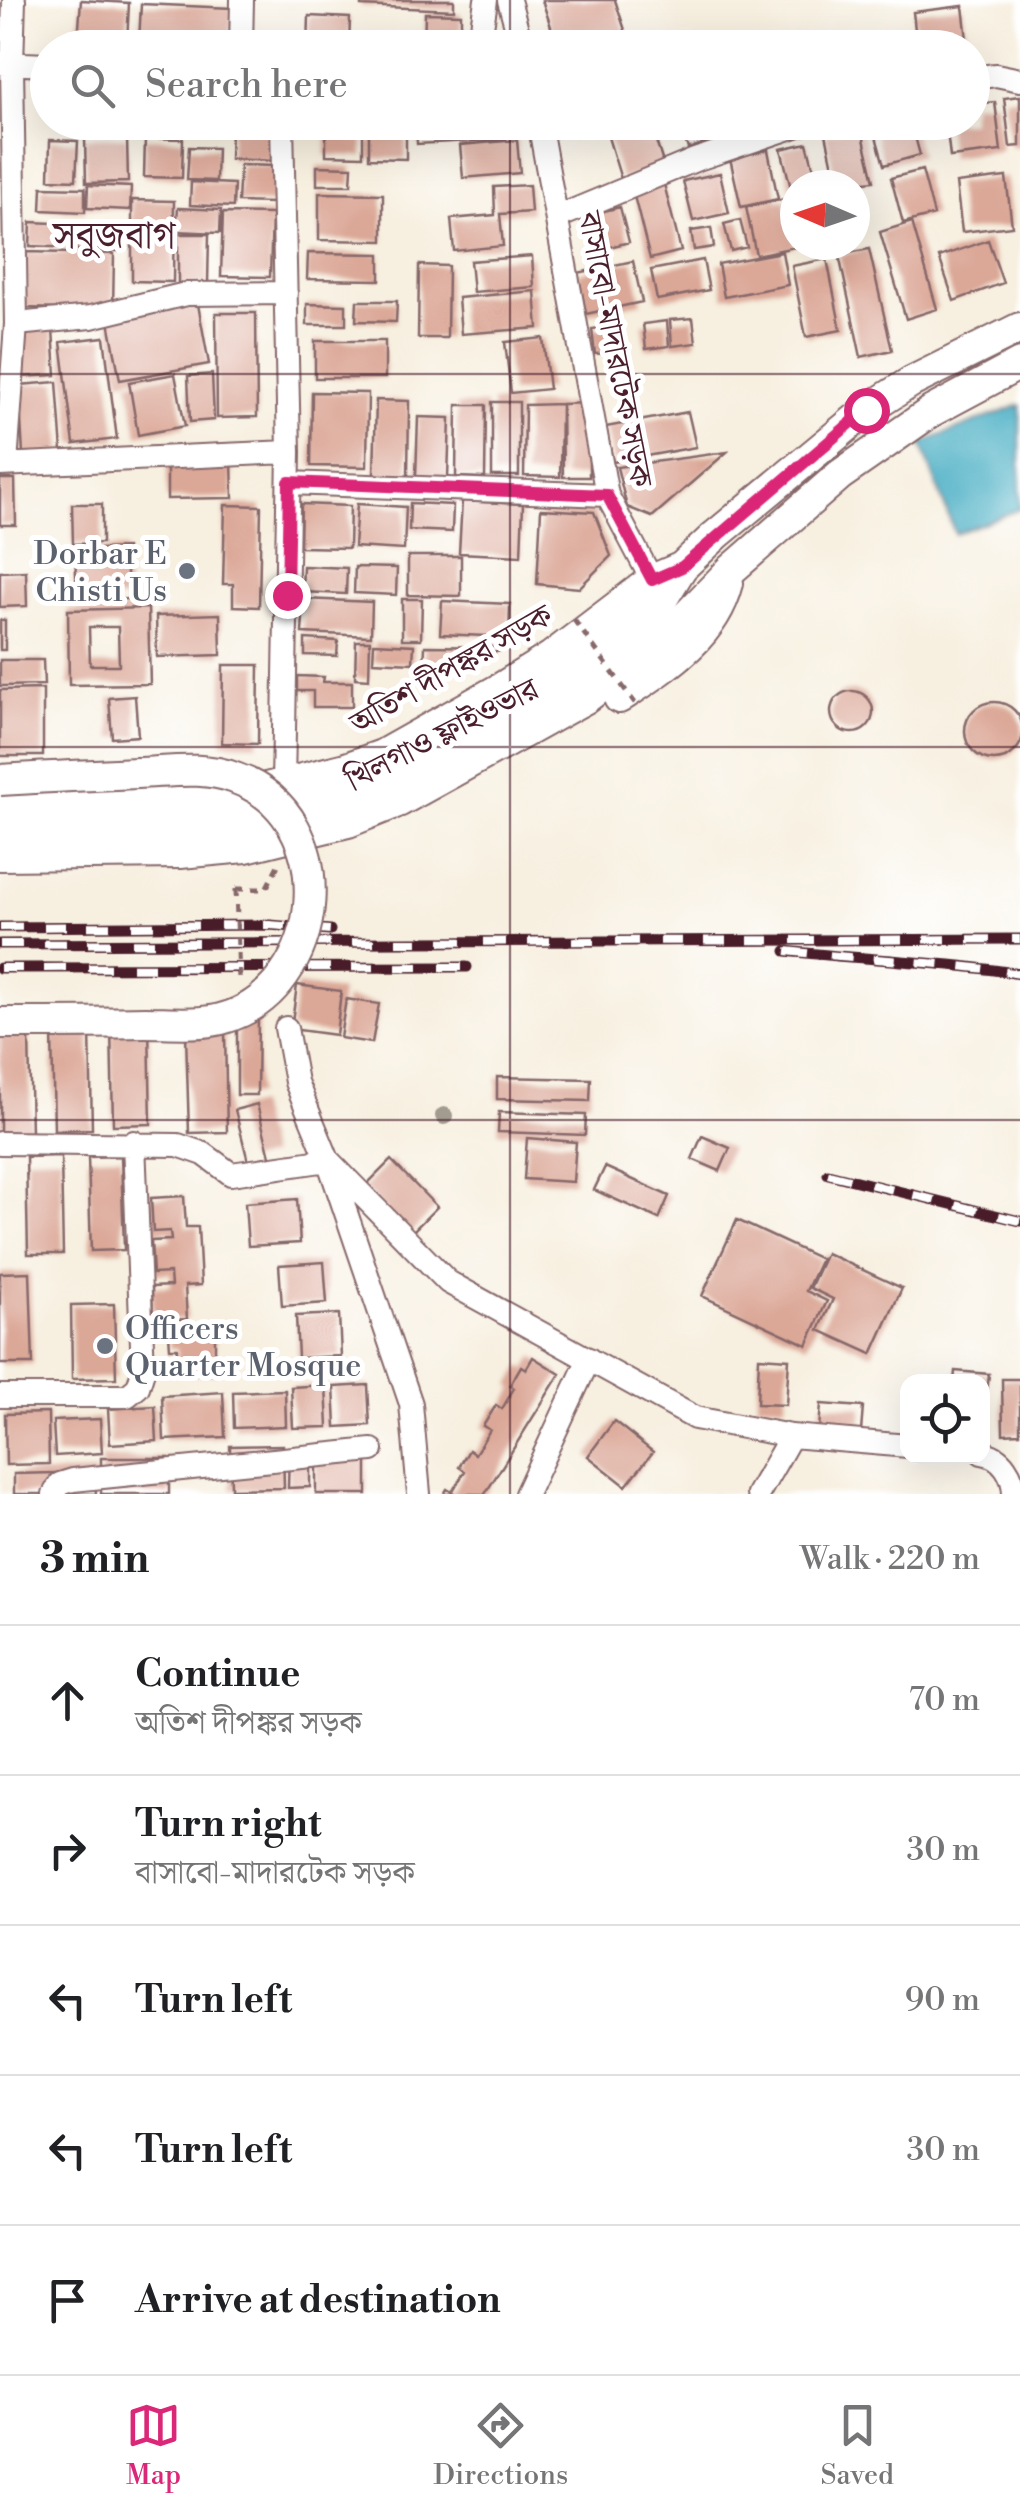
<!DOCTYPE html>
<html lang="en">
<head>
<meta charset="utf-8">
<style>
  :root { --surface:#fff; --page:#f2f2f2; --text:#202124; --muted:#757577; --line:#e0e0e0; --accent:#db2777 }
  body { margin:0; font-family:"Libre Bodoni","Noto Serif Bengali",serif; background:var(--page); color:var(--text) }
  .controls { position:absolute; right:30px; bottom:30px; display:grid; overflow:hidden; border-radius:20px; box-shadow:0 10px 40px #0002 }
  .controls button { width:90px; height:90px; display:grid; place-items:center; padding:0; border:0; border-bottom:2px solid var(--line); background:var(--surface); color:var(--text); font:50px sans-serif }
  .compass { position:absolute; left:780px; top:170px; width:90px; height:90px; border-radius:50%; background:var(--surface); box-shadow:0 10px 40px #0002; rotate:272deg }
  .stop { position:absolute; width:30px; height:30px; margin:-22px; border:8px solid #db2777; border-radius:50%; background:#fff }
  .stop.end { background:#db2777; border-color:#fff; box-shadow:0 2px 10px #0008 }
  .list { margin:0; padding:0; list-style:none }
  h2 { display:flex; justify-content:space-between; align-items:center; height:130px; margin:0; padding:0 40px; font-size:42px }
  h2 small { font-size:32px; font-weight:400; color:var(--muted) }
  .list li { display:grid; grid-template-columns:65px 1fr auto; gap:30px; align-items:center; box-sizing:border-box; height:150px; padding:0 40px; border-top:2px solid var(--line) }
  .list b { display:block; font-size:38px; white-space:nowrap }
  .list p { margin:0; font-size:32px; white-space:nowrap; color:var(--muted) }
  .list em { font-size:32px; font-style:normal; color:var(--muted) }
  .icon { flex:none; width:55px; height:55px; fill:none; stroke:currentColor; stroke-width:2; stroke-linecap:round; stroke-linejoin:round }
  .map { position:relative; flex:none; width:1020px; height:1494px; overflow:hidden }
  .search { position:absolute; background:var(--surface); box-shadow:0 10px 40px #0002; left:30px; right:30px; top:30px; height:110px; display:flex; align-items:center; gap:25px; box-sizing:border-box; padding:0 35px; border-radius:55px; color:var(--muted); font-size:38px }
  .sheet { height:880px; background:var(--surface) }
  nav { display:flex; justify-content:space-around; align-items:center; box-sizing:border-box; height:140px; border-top:2px solid var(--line); background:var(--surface); font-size:28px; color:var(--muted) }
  nav a { display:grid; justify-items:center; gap:5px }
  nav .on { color:var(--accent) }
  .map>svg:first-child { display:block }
  .water { fill:#41aac1; stroke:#466476; stroke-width:2.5 }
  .building { fill:#dba797; fill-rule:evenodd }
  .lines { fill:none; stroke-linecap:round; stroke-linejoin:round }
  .minor-casing { stroke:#87686a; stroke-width:26 }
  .major-casing { stroke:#87686a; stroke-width:34 }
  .path { stroke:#87686a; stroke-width:5; stroke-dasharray:8 8; stroke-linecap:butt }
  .minor { stroke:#fff; stroke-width:22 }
  .major { stroke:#fff; stroke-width:30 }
  .rail-casing { stroke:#4a1f2b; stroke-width:11 }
  .rail { stroke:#fff; stroke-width:8; stroke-dasharray:22; stroke-linecap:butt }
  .major-bridge-casing { stroke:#87686a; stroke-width:34; stroke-linecap:butt }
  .path-bridge { stroke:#87686a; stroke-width:5; stroke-dasharray:8 8; stroke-linecap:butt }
  .major-bridge { stroke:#fff; stroke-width:30 }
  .tree { fill:#a29b8f }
  .route { stroke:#db2777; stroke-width:12 }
  .grid { fill:none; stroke:#4a1f2b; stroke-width:2.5; stroke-opacity:0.55 }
  .worship-dot { fill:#6b7280; stroke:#fff; stroke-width:4 }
  .labels { text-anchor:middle; stroke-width:10; stroke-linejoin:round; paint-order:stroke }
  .street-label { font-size:32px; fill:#4a1f2b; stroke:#fff }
  .worship-label { font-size:32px; fill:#5b616d; stroke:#fff; text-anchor:end }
  .quarter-label { font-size:38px; fill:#4a1f2b; stroke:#fff }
</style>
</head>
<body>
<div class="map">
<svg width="1020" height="1494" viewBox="0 0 1020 1494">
  <rect width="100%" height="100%" fill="#fff"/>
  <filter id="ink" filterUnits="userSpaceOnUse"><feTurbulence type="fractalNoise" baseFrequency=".01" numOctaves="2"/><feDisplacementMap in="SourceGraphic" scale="20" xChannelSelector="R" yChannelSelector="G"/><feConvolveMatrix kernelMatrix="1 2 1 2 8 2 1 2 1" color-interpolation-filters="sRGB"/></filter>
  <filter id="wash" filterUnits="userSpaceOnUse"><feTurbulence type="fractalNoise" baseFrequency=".0048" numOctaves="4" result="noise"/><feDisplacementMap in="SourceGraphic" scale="40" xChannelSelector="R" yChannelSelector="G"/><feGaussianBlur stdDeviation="2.25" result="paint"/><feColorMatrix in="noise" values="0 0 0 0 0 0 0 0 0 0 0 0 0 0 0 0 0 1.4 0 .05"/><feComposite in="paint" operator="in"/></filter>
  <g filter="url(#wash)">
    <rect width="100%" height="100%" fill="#f7efdf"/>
    <path class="water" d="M1020,405V509L955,534L921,443Z"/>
    <g id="blocks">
      <path class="building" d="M81,0L129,3L127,44L78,41Z
        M361,0H454V10L361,6Z
        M542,0H615L631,48H558Z
        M141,4L232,8L230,48L139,43Z
        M963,6L968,48H917L913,12Z
        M425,13L461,14V48H424Z
        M309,16L350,18L349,48H308Z
        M886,41L888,48H862V46Z
        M1020,96V146L1010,147L1004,98Z
        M995,102L1001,151L950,157L946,122H972V104Z
        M144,122H182V129H144Z
        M326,122H363V156L326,155Z
        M369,122H406V159L369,158Z
        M416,122H505L506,139L417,144Z
        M610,122H650L664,166L621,179L604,124Z
        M679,122H708L714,140L688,149Z
        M872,122H911L920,155L884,165Z
        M861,126L874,181L837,185L826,134Z
        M231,128L276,130L275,161L230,159Z
        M127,137L128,182L86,183L85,138Z
        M145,138L183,139L182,178L144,177Z
        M50,140L78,141L76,180L49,179Z
        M517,140L520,173L463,178L460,145Z
        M807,143L818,185H795L794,200L781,149Z
        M189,147L217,148L216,181L187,180Z
        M768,150L778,199L741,207L730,158Z
        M240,165L275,166L273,203L238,202Z
        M317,166L352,167L351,185H317Z
        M922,170L934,215L903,223L891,178Z
        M720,173L729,213L693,221L683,181Z
        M1006,177L1012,226L962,232L956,183Z
        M663,180L681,251L650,259L632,188Z
        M191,182L234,184L233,207L190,205Z
        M88,185L131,187L130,210L87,208Z
        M529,185L531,212L500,214L503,246L454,251L451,219L495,215L494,187Z
        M42,187L85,188V212L41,210Z
        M319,193L383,194V241L319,240Z
        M785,199L795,247L756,255L746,207Z
        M132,200L174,201L173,282L132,281Z
        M620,207L629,242L594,251L585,216Z
        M178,208L221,210L220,233L176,231Z
        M223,213L272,214L270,277L221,276Z
        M740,220L747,247L731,251L724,224Z
        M31,222L74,224L73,248L30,246Z
        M912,222L937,309L906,319L880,232Z
        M77,226L120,228L119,251L76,250Z
        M711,228L714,247L694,250L691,231Z
        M178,234H209L208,285H178Z
        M988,240L1003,283L954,301L939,257Z
        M869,249L892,350L861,357L839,255Z
        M25,252L114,254L113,310L23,308Z
        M782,252L788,285L724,297L718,264Z
        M308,253L380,254V280L307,279Z
        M532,256L534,287L473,292L470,261Z
        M827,259L841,330L806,337L792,266Z
        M703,260L709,290L657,300L651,270Z
        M633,261L642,302L586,314L578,273Z
        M419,265L448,266L447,338H418Z
        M535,291L538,328L461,334L458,298Z
        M197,299L209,364L120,380L108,316Z
        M357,301H397L396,322L356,321Z
        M307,304L346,305V325H307Z
        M216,313H256L257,417L217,418Z
        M693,318L696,343L672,346L670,320Z
        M667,321L669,346L646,349L643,324Z
        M616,326L619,352L595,354L592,329Z
        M53,329L56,375L20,377L17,330Z
        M104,337L117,439L74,444L61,342Z
        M543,338L549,389L511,393L505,342Z
        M315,341H385V378H315Z
        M175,374L185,426L138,435L129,382Z
        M212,374L214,420L190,422L188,376Z
        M57,382L62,452L23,454L19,385Z
        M312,392L368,393L367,467L311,466Z
        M376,400L409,401L408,477L374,476Z
        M492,402H519V476H492Z
        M589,403V477H563L562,404Z
        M561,404L560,477L524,476L525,405Z
        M457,405H486L485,478L456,477Z
        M688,412L696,447L613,462L606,427Z
        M418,417L450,418L448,478L416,477Z
        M727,452L652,517L627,507L617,467Z
        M232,462L233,498L167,499V464Z
        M0,479H15L16,525H0Z
        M462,501L523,504L521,556L459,553Z
        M410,503L453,505L452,532L409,530Z
        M72,504H102V543L73,544Z
        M301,504L350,506L349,548L300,547Z
        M357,504L406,507L404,550L354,547Z
        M225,505L261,506L259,607L233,606V584H223Z
        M541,509L594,512L611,556L579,588L537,584Z
        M126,548L128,599L77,601L75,550Z
        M408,556H461V596L408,595Z
        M303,566L347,568L346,594L302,592Z
        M355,567L397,568L396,595L354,593Z
        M26,571L27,606L0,607V572Z
        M304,599L372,602L371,636L302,633Z
        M402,599H422L421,639H402Z
        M442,601L510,604L509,637L440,634Z
        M148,608L150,684L69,685L68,610ZM89,627H118L119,665H90Z
        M220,614L221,655L157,657L156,616Z
        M0,620H5V650H0Z
        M305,639L338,641L337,656L305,655Z
        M356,641H370L369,679L355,678Z
        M374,643L414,645L413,663L373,661Z
        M425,646L500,647V651L424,670Z
        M0,660H43L44,685L0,686Z
        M223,665H259L258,744L222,743Z
        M297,676L324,677L323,682H352V707H313V691H297Z
        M43,689V756H0V690Z
        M831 712a21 21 0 1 1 42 0a21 21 0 1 1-42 0Z
        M135,696L138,736L112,738L109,698Z
        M965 731a29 29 0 1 1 58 0a29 29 0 1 1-58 0Z
        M297,985L341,991L336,1035L291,1029Z
        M346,999L379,1004L372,1043L340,1038Z
        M237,1015H258L257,1095H237Z
        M111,1025H149L151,1124L113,1125Z
        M90,1030L92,1129L54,1130L52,1031Z
        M225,1033L227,1132L189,1133L186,1034Z
        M0,1035H29L31,1134H0Z
        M497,1077L591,1079L590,1101L497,1099Z
        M257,1104L270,1156L248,1161L235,1110Z
        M499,1112L586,1115L585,1135L498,1132Z
        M702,1136L730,1148L720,1171L692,1159Z
        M527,1138L576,1142L573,1182L524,1179Z
        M61,1156L63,1254H28L26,1157Z
        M121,1156L124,1250L91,1251L88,1157Z
        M391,1160L437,1207L409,1235L363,1188Z
        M605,1167L669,1196L659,1219L594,1190Z
        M184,1196L186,1227H198L201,1285L185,1286L187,1319L153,1321L152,1287L171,1286L170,1273L153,1274L151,1241L171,1240L170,1231L153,1232L151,1198Z
        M297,1199L300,1243L248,1246L245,1203Z
        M737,1220L821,1259L806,1291L827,1301L807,1345L702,1296Z
        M826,1253L902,1288L872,1354L819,1330L833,1299L810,1288Z
        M324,1262L327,1303L282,1306L279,1265Z
        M30,1272L33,1364H0V1273Z
        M114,1304L116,1378L72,1379L71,1305Z
        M339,1314L341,1356L298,1358L296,1316Z
        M215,1328V1374H177V1348H170L169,1334H177V1329Z
        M533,1357L560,1374L485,1494H444L447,1489L452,1492L465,1471L459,1467L469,1450L475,1454L490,1430L483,1426L496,1405L502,1409L514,1388L510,1385L521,1366L526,1369Z
        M759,1357L789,1359L786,1405L757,1404Z
        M955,1371L989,1374L985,1413H982V1382H954Z
        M1002,1379H1020V1433L1003,1434Z
        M326,1385L328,1427L293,1428L291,1387Z
        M368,1385L370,1425L336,1427L334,1387Z
        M285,1390L286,1426L234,1428L233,1392Z
        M223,1392L225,1437L164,1440L162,1396Z
        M821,1404L863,1407L861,1432L819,1429Z
        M155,1406L157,1441L110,1444L108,1409Z
        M48,1413L49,1464L6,1465L5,1414Z
        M100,1419L102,1453L55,1456L53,1421Z
        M614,1421L653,1452L626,1486L588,1456Z
        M283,1445L284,1488L231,1489L230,1446Z
        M289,1449H310V1487L288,1488Z
        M316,1452H367V1494H316Z
        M101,1458H169V1494H101Z
        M95,1472L96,1494H14V1474Z"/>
    </g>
  </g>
  <g filter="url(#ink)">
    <use href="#blocks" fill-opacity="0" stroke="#87686a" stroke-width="2.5"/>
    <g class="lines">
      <g class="minor-casing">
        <path id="minor" d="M509,0L522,48
          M241,48L242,0
          M479,48L486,0
          M0,63L48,65
          M972,78L996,75L1020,80
          M282,122L289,452L283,786
          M539,122L607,495L652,580L661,587
          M558,217L695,160L808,122
          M16,324L91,317L186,294L286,293
          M6,464L16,324L12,64L14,0
          M0,465L289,452
          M289,483L607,495
          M286,1028L296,1082L328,1160L448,1282L695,1418L791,1436L908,1446
          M0,1143L178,1145L204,1154L231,1174L328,1160L411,1404L419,1494
          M0,1396H127L138,1387L143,1371L134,1142
          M982,1453C1002,1455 1014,1476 1014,1494
          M54,1494L60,1484L73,1480L372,1450
          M526,1494L589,1359
          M758,1494L791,1436"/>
      </g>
      <g class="major-casing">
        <path id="major" d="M619,698C664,668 714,638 728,583
          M0,810L214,801L346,768L382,755L501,688L551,657L652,580L682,567
          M0,833L203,829L312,807L383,780L483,728L616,645L651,617L682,567L716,535L867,410L911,382L1020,328
          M0,855L180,853L246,847L348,822L400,801L586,698L672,631L731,570L840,475L932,411L1020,364"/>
      </g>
      <path class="path" d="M236,889H266L278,865"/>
      <use href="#minor" class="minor"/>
      <use href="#major" class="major"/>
      <g class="rail-casing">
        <path id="rail" d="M0,927L270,925L330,930
          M0,944L1020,939
          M786,951C864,960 942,961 1020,974
          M0,968L467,967
          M828,1174L1020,1221"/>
      </g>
      <use href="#rail" class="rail"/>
      <g class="major-bridge-casing">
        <path id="major-bridge" d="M0,780C46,777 91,775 137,773C170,772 204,766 235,778C344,816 329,990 221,1019C197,1025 169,1022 145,1022C97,1023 48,1023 0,1023"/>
      </g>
      <path class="path-bridge" d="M574,620L635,703
        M236,889L239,981"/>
      <use href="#major-bridge" class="major-bridge"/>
    </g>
    <circle class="tree" cx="444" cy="1116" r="9"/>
  </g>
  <g class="lines" filter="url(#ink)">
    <path class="route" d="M287,595L289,482L607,495L652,580L682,567L866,410"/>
  </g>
  <path class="grid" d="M510,0V48M510,122V1494M0,374H1020M0,747H1020M0,1120H1020"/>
  <g class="worship-dot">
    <circle cx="187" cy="571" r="10"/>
    <circle cx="105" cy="1346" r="10"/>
  </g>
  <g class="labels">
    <g class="street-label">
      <text transform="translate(616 349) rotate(79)" y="11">বাসাবো-মাদারটেক সড়ক</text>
      <text transform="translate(451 669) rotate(-30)" y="11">অতিশ দীপঙ্কর সড়ক</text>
      <text transform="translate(442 734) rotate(-27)" y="11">খিলগাও ফ্লাইওভার</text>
    </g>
    <g class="worship-label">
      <text x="167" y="564">Dorbar E<tspan x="167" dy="37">Chisti Us</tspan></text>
      <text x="125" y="1339" text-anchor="start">Officers<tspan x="125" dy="37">Quarter Mosque</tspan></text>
    </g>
    <g class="quarter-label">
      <text x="114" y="248">সবুজবাগ</text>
    </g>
  </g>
</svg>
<div class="controls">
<button><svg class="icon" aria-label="locate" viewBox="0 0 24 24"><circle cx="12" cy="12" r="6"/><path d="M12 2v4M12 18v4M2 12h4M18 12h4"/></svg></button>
</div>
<svg class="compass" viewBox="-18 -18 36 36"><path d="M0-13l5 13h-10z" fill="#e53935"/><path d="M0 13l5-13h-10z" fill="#757577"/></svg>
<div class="stop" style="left:866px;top:410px"></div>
<div class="stop end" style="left:287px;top:595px"></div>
<div class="search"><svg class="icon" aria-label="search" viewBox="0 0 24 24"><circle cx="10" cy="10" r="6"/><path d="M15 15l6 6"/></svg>Search here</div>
</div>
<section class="sheet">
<h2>3 min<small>Walk · 220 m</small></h2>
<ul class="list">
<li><svg class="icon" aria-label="ahead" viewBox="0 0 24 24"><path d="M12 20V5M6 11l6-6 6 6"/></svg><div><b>Continue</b><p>অতিশ দীপঙ্কর সড়ক</p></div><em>70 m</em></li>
<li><svg class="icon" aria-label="right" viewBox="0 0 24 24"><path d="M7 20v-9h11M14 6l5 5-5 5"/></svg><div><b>Turn right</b><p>বাসাবো-মাদারটেক সড়ক</p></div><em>30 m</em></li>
<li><svg class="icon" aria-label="left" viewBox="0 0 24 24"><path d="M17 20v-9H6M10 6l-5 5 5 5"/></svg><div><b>Turn left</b></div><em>90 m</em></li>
<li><svg class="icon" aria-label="left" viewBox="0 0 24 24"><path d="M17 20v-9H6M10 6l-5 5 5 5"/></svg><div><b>Turn left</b></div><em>30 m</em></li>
<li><svg class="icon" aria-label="arrive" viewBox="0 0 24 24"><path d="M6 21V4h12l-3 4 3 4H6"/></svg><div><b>Arrive at destination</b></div></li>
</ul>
</section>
<nav>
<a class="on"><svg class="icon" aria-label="map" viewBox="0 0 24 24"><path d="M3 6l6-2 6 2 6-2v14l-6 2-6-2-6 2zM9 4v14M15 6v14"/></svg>Map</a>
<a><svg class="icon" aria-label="directions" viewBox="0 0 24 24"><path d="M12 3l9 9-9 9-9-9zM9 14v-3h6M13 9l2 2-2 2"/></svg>Directions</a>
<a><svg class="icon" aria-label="saved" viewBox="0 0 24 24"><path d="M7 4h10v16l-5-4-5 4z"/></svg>Saved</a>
</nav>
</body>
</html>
